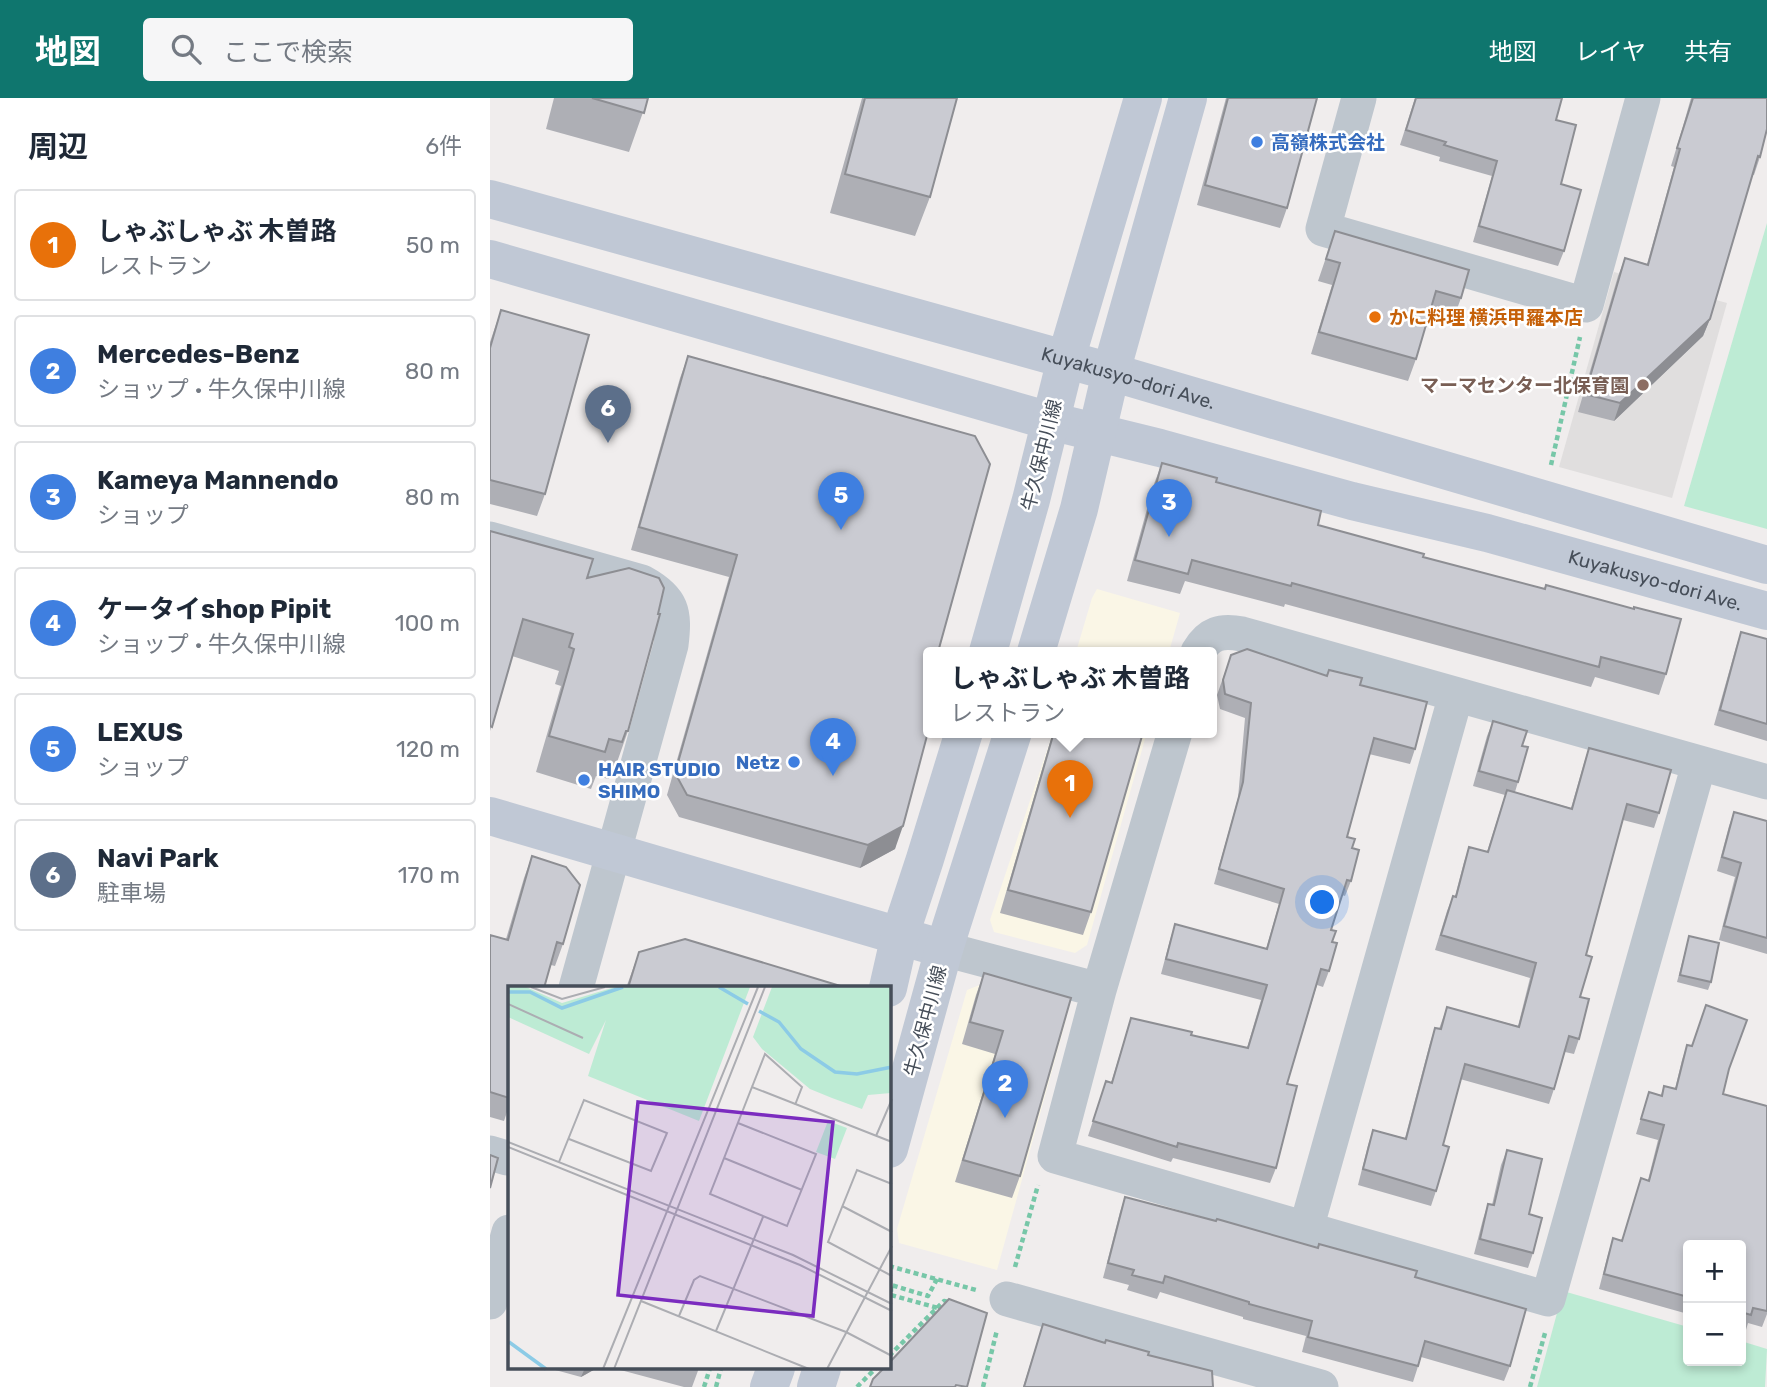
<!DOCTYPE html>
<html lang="ja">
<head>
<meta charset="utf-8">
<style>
  :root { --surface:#fff; --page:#f6f6f7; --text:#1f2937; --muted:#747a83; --line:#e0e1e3; --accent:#0f766e }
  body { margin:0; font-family:Rubik,"Noto Sans JP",sans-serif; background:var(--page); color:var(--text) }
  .controls { position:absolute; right:21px; bottom:21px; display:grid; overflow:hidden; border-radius:7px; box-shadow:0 4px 10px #0003 }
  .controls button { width:63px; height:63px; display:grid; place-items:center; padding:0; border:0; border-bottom:2px solid var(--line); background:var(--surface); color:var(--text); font:35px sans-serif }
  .you { position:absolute; left:833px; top:805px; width:24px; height:24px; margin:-18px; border:5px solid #fff; border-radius:50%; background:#1a73e8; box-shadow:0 0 0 10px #1a73e833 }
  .badge { display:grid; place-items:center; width:46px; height:46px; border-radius:50%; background:var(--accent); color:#fff; font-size:23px; font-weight:700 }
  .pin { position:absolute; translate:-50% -58px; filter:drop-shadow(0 2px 4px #0008) }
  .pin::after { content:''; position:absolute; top:37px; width:24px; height:21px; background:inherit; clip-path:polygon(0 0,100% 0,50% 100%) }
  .popup { position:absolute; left:433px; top:549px; width:294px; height:91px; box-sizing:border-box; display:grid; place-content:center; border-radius:7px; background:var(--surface); filter:drop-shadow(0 2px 5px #0005); font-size:23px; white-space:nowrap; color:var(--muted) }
  .popup b { font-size:26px; color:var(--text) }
  .popup::after { content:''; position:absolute; left:50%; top:100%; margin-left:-14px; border:14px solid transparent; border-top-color:var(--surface) }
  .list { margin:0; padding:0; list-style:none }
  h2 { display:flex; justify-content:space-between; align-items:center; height:91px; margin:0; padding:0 28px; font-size:30px }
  h2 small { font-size:23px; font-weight:400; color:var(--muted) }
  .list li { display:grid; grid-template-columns:46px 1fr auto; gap:21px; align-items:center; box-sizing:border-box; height:112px; margin:0 14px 14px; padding:0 14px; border:2px solid var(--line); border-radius:7px }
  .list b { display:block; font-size:26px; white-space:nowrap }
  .list p { margin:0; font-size:23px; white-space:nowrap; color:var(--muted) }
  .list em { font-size:23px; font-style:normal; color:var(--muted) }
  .icon { flex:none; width:38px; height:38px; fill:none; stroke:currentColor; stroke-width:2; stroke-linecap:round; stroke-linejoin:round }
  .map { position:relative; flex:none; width:1277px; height:1289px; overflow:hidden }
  header { display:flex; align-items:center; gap:42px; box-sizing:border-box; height:98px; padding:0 35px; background:var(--accent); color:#fff }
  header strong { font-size:33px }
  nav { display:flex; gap:38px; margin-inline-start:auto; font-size:24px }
  .search { width:490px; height:63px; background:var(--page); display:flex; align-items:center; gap:18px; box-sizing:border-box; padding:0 24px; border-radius:7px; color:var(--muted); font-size:26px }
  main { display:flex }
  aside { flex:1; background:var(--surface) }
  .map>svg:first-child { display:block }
  .commercial { fill:#faf6e6 }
  .education { fill:#e0dede }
  .green { fill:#bdebd4 }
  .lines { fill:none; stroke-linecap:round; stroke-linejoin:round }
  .path { stroke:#77c7a8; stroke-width:4.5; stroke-dasharray:5 3.5; stroke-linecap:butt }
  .street { stroke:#bec6ce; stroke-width:35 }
  .secondary { stroke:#c0c8d5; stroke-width:38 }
  .wall { fill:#aeafb5 }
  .shaded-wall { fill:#8d8e93 }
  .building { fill:#cacbd2; stroke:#8d8e93; stroke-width:2 }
  .shop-dot { fill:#3f7fe0; stroke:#fff; stroke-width:2.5 }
  .food-dot { fill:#e8710a; stroke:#fff; stroke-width:2.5 }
  .education-dot { fill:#8d6e63; stroke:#fff; stroke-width:2.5 }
  .labels { text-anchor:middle; stroke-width:5; stroke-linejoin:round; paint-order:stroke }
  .shop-label { font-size:19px; font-weight:bold; fill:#366cbe; stroke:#fff; text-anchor:start }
  .food-label { font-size:19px; font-weight:bold; fill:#c56008; stroke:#fff; text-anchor:start }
  .street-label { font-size:19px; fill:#464e59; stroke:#fff }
  .education-label { font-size:19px; font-weight:bold; fill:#785e54; stroke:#fff; text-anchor:end }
  .inset-river { fill:none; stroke:#8ccbe6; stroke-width:3.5 }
  .inset-road { fill:none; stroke:#acadb2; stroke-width:2 }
  .view { fill:#7b2cbf; fill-opacity:0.15; stroke:#7b2cbf; stroke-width:3.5 }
  .inset-edge { fill:none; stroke:#464e59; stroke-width:3.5 }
</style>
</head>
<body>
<header>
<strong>地図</strong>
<div class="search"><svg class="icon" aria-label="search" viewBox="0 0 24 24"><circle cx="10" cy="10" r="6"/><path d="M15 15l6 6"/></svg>ここで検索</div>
<nav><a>地図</a><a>レイヤ</a><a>共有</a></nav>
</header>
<main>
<aside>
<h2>周辺<small>6件</small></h2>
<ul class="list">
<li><span class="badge" style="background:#e8710a">1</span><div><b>しゃぶしゃぶ 木曽路</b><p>レストラン</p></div><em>50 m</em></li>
<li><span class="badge" style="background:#3f7fe0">2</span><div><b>Mercedes-Benz</b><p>ショップ · 牛久保中川線</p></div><em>80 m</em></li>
<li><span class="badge" style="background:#3f7fe0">3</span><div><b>Kameya Mannendo</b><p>ショップ</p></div><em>80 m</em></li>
<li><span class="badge" style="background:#3f7fe0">4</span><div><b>ケータイshop Pipit</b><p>ショップ · 牛久保中川線</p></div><em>100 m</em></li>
<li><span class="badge" style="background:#3f7fe0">5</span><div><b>LEXUS</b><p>ショップ</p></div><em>120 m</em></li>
<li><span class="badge" style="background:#5c6f8a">6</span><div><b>Navi Park</b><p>駐車場</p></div><em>170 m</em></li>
</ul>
</aside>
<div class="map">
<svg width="1277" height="1289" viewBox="0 0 1277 1289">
  <rect width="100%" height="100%" fill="#f0eded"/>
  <path class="commercial" d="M607,491L690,515L679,554H586L602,500Z
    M563,634H657L597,847L585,855L504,834L500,822Z
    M492,886L568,909L576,922L507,1172L409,1145L407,1131L477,892Z"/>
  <path class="education" d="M1124,174L1237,205L1182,400L1069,369Z"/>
  <path class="green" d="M1277,125V431L1194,408Z
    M1073,1193L1198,1229V1263H1251V1243L1277,1251L1275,1289H1047Z"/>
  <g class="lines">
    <path class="path" d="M1061,367L1090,239
      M399,1168L486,1192
      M525,1169L548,1087
      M447,1181L438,1198L401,1187V1197L448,1210
      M399,1258L454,1203L459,1204
      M214,1289L220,1270
      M226,1289L231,1270
      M367,1289L386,1270
      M493,1289L507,1232
      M1040,1289L1055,1235"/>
    <path class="street" d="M869,0L833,131L1096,207L1153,0
      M0,441L152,484C183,501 185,514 181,547L86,890
      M708,554C719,535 731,532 752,536L1277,684
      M685,634L609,892L565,1058L1058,1201L1209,666
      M454,851L609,892
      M0,1055L17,1060
      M816,1131L966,597
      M517,1201L831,1289
      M0,1204L19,1134"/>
    <g class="secondary">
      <path id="s1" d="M0,101L621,274L1277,467"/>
      <path id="s2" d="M0,161L560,323L670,350L862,403L997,435L1277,513"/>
      <path d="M498,554L541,402L576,261L653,0"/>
      <path d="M546,554L589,411L621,274L698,0"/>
      <path d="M0,718L454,851"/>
      <path d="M398,890L410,837L435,761L474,634"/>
      <path d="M399,1051L454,851L523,634"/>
      <path d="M279,1289L286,1270"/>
      <path d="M326,1289L332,1270"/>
    </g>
  </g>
  <path class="wall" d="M64,0H158L139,54L56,31Z
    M372,0H467L440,99L425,138L340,115Z
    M736,0H827L797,110L790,130L707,107Z
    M925,0H1072L1066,22L1071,86L1074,153L1068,168L983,144L1002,78L949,63L950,59L910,47Z
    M1201,0H1277L1270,59L1264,77H1262L1220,221L1213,238L1124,323L1088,314L1128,178L1135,160L1157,166L1184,69L1181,68L1193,28Z
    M845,133L971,200L963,222L939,216L926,261L918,283L821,256L842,187L828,183Z
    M11,212L55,396L47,418L0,406V244Z
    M198,258L438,554L405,751L370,770L189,719L177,697L239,479L141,452L190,280Z
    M672,365L726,384L828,427L933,459L1176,576L1169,597L1105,579L1101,589L795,506L794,509L695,483L690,496L637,483L664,386Z
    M0,433L97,480L138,633L125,670L123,669L119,681L106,678L101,691L46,674L71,588L65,586L69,573L22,558L0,633Z
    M1251,534L1277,541V643L1224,627L1246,549Z
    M741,557L837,578L839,572L870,587L925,651L920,666L879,656L857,739L862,750L861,783L855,798L852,797L841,832L842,844L839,873L833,889L827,887L797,986L786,1070L780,1085L683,1060L681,1064L598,1038L616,983L621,985L641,920L701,937L757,950L771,902L671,876L680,842L685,826L776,851L789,806L724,786L748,700L755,620L730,611L727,597Z
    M1003,623L1032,648L1028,684L1025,694L1081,710L1094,665L1099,650L1169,715L1164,730L1133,722L1096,857L1090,899L1089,941L1084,956L1075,954L1064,991L1059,1006L970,981L953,1047L946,1093L941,1108L868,1087L878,1047L883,1032L915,1040L940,945L945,930L949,931L957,909L1028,928L1040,880L945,852L957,813L963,798H965L974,764L979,749L997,754L1015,697L983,688L997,638Z
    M563,634H640L601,814L593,837L510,815Z
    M1244,714L1277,723V856L1229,842L1245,779L1227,773L1239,728Z
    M42,758L73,846L65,868L61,867L19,890V1008L14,1023L0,1019V837L16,841L34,780Z
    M1199,838L1221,884L1218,892L1187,884Z
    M149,854L357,890H136Z
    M494,875L581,900L530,1078L522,1100L465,1084L505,956L472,946L486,897Z
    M1197,947L1239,971L1233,996L1277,1008V1216L1272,1229L1258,1225L1256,1232L1251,1231V1147H1198V1216L1109,1191L1118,1156L1123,1140L1132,1142L1151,1080L1158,1082L1168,1042L1146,1036L1159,994L1171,997L1174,988L1185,991L1192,962Z
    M1017,1052L1039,1116L1043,1155L1038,1170L984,1156L993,1121L998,1106L1002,1107L1011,1067Z
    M635,1099L925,1179L1020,1268L1014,1283L931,1259L923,1284L812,1254L816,1238L753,1221V1219L670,1194L667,1201L637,1192L639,1187L613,1180L630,1114Z
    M553,1226L658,1257L723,1289H533Z
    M58,1270H107L91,1279Z
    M123,1270H209L202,1289H194Z"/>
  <path class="shaded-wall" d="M1220,221L1213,238L1124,323L1130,305Z
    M413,728L405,751L370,770L378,747Z
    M95,1270H107L91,1279Z"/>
  <path class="building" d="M102,0H158L154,15Z
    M375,0H467L440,99L355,76Z
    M738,0H827L797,110L715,87Z
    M926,0H1072L1066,22L1086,27L1071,86L1091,92L1074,153L989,128L1007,63L954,47L956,44L916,32Z
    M1203,0H1277V31L1270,59L1268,58L1220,221L1130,305L1095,296L1135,160L1158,167L1190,51L1187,50Z
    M845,133L979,172L971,200L946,193L926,261L829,234L850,165L836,161Z
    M11,212L99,237L55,396L0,382V250Z
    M198,258L485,338L500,366L448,554H438L437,592L438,634L413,728L378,747L197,697L185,675L247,457L149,429Z
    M672,365L727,380L726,384L831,413L828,427L934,456L933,459L1055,491L1056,487L1144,511V509L1191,521L1176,576L1111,559L1109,569L802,485L801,488L702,462L698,476L645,462Z
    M0,433L103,461L97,480L139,470L169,480L174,490L168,516H170L138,633H136L132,644L119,641L115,654L59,638L84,551L79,549L83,536L33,521L2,629L0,628Z
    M1251,534L1277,541V626L1230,612Z
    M757,551L837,578L839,572L872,580L870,587L937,604L925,651L884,640L857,739L865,741L862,750L869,752L861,783L857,782L841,832L846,833L842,844L847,845L839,873L831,871L797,986L807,988L786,1070L688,1045L687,1049L603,1023L616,983L622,985L641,920L702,934L701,937L758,950L777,887L676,861L685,826L777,851L794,791L729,771L753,684L761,605L735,596L733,582L741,557Z
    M1003,623L1037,633L1032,648L1038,649L1028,684L989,673Z
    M564,634H640L652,638L601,814L518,792Z
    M1099,650L1181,672L1169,715L1137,706L1096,857L1102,859L1090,899L1099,901L1089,941L1079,938L1064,991L975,966L953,1047L959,1049L946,1093L873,1071L883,1032L916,1041L945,930L951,931L957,909L1029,929L1046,865L951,837L963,798L966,799L979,749L998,754L1017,692L1082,711Z
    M1244,714L1277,723V840L1234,828L1251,765L1232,759Z
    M42,758L76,769L90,787L73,846L67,844L54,890H19V1000L0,994V837L18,842Z
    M1199,838L1229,845L1221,884L1190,877Z
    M195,841L357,890H138L149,854Z
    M494,875L581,900L530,1078L473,1062L513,933L480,924Z
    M1216,907L1257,922L1239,971L1233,996L1277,1008V1213L1263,1210L1261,1217L1251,1214V1147H1198V1199L1114,1176L1123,1140L1132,1143L1151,1080L1159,1083L1174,1027L1151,1021L1159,994L1172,998L1174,988L1186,991L1197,947L1202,948Z
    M1017,1052L1052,1061L1039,1116L1052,1120L1043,1155L990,1141L998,1106L1004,1107Z
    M0,1057L8,1060L0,1090Z
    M635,1099L726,1123L727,1121L828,1150L829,1146L927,1173L925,1179L1036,1211L1020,1268L935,1243L928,1268L818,1239L822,1223L759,1206V1204L675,1178L673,1185L642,1177L644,1172L618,1165Z
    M459,1201L497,1215L477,1289L466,1287L465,1289H380L383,1281L394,1270H399V1265Z
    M553,1226L615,1245L616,1242L659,1254L658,1257L722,1273L723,1289H534Z"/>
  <g class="shop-dot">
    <circle cx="767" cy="44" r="7"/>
    <circle cx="304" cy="664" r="7"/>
    <circle cx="94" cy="682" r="7"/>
  </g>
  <circle class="food-dot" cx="885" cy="219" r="7"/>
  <circle class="education-dot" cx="1153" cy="287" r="7"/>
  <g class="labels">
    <g class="shop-label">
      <text x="781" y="51">高嶺株式会社</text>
      <text x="290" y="671" text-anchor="end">Netz</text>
      <text x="108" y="678">HAIR STUDIO<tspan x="108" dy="22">SHIMO</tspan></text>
    </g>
    <g class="food-label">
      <text x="899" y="226">かに料理 横浜甲羅本店</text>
    </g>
    <g class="street-label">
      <text dy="7" stroke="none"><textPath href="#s1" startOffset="663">Kuyakusyo-dori Ave.</textPath></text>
      <text transform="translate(551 357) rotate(-76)" y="7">牛久保中川線</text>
      <text dy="7" stroke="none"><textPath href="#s2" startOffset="1209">Kuyakusyo-dori Ave.</textPath></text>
      <text transform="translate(435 923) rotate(-75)" y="7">牛久保中川線</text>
    </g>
    <g class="education-label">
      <text x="1139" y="294">マーマセンター北保育園</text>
    </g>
  </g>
  <g transform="translate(18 888)">
    <rect width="383" height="383" fill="#f0eded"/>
    <path d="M0,1H18L54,17L107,1H242L191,135L80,90L98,34L81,68L0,31ZM264,1H383V107L360,109L354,123L324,112L302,103L254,63L245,51ZM320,135L339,142L327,173L308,166Z" fill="#bdebd4"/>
    <path class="inset-river" d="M211,1L240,18M0,6H22L54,22L115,1M251,25L271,36L293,63L327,86L349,88L384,81M1,356L38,383"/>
    <path class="inset-road" d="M23,1L54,13L97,1M0,18L75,52M244,101L257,68L294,101L287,119M230,137L308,168L279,240L202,208L244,101L384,156M368,150L384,113M0,156L285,269L384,318M0,161L292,279L384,325M216,172L294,204M51,176L76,114L159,147L143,185L61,153M384,198L349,184L320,256L384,290M334,220L384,246M133,315L301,383M171,330L186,294L192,290L338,346L384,370M208,345L255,231M95,383L250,1M106,383L257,1M319,383L384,260"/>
    <path class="view" d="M130,116L325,136L305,330L110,309Z"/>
    <rect width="383" height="383" class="inset-edge"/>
  </g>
</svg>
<div class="controls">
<button>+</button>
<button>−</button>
</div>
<div class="you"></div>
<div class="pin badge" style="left:580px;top:720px;background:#e8710a">1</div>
<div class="popup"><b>しゃぶしゃぶ 木曽路</b>レストラン</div>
<div class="pin badge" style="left:515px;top:1020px;background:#3f7fe0">2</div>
<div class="pin badge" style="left:679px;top:439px;background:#3f7fe0">3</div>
<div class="pin badge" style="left:343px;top:678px;background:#3f7fe0">4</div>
<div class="pin badge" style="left:351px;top:432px;background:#3f7fe0">5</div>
<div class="pin badge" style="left:118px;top:345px;background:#5c6f8a">6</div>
</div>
</main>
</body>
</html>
